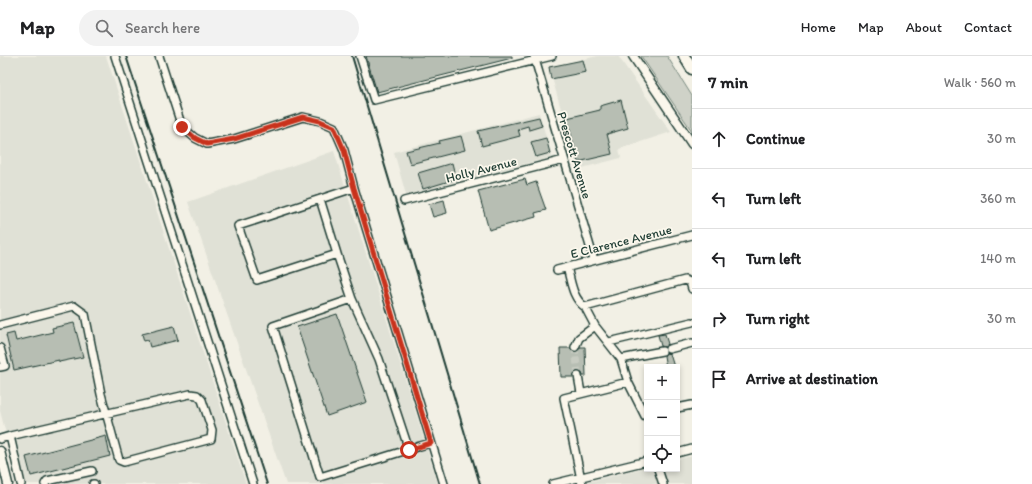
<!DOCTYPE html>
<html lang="en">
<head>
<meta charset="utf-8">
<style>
  :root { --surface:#fff; --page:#f2f2f2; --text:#202124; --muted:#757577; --line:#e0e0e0 }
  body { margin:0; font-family:Itim,sans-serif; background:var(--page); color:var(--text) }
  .controls { position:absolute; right:12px; bottom:12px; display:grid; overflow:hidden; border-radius:0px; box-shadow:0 2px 6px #0003 }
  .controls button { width:36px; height:36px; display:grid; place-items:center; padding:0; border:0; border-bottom:1px solid var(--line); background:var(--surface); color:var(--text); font:20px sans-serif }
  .stop { position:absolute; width:12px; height:12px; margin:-9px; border:3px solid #c8321e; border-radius:50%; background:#fff }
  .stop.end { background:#c8321e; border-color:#fff; box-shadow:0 1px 4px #0008 }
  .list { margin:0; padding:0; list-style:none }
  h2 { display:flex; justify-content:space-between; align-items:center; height:52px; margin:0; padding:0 16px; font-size:17px }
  h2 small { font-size:13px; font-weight:400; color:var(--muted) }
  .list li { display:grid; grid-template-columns:26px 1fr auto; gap:12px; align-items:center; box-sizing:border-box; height:60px; padding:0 16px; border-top:1px solid var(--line) }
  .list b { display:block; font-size:15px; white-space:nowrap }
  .list em { font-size:13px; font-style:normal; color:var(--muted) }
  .icon { flex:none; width:22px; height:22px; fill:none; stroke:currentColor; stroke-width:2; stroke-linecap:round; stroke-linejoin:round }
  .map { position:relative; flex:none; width:692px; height:428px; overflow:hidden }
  header { display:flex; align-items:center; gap:24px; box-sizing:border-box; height:56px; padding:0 20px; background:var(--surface); border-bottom:1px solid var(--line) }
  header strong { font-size:19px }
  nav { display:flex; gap:22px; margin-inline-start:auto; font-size:14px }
  .search { width:280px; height:36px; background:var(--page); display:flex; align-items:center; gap:10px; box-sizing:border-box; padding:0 14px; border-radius:22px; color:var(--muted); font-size:15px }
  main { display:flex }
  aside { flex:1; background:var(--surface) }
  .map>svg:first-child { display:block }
  .built { fill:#e0e1d6 }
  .green { fill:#cfd2c8; stroke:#77887e }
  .building { fill:#b7beb3; stroke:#1f3d34 }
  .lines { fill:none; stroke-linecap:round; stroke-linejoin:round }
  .minor-tunnel { stroke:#c8ccc2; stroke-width:7; stroke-dasharray:7 3.5; stroke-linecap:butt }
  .minor-casing { stroke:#1f3d34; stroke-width:10 }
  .major-casing { stroke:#1f3d34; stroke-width:11 }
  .highway-casing { stroke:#1f3d34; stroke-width:13 }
  .minor { stroke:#fbf7ec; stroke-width:7 }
  .major { stroke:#fbf7ec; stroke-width:8 }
  .highway { stroke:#fbf7ec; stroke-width:10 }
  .rail { stroke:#1f3d34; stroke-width:2 }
  .route { stroke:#c8321e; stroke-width:5 }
  .labels { text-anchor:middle; stroke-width:3.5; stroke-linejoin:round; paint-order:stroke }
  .street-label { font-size:13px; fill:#1f3d34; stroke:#fbf7ec }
</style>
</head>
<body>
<header>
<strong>Map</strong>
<div class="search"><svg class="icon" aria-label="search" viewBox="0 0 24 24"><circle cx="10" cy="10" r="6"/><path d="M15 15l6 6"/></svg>Search here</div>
<nav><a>Home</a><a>Map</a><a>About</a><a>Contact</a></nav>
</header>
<main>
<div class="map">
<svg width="692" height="428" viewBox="0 0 692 428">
  <rect width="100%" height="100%" fill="#f2f0e5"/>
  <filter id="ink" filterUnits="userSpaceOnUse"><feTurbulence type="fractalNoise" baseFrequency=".025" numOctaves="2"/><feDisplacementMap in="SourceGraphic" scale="8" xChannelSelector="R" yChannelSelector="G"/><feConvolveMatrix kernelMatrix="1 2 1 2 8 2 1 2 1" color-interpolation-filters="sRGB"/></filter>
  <g filter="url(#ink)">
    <path class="built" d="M0,0H106L246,428H19L0,355Z
      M598,0H618L671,76L619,93L621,102L578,113L549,11Z
      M539,57L552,101L406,139L394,96Z
      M334,95L438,428H286L188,146Z
      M692,400V428H580L647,411V413H677V403Z"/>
    <path class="green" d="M641,0H667L692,40V75Z"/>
    <path class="building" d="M366,0H512V2L377,36Z
      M583,4L586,16L551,23L549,11Z
      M621,44L628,72L607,78L612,98L578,106L567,62L600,54V50Z
      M539,61L542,70L529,74L528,70L518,73L520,80L482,90L478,75Z
      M461,80L465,94L410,108L406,95L440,87L439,85Z
      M546,82L550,97L536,101L531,86Z
      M452,107L456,123L423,133L418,117Z
      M525,123L527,129L536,126L546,154L535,157L536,161L489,174L478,135Z
      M444,144L447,157L433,161L429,148Z
      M337,258L367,346L327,360L297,271Z
      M74,267L83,301L59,306V304L14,314L6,279L14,277L16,285L53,276L52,272Z
      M174,270L178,284L150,291L148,284L144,285L142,278Z
      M665,278L668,288L665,291L661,290L658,279Z
      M580,291H585L586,320H583L582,317L578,315L575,316L573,321H561L560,292H570L571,294L575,296L578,295Z
      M666,297L670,298L674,311H666L664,300Z
      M106,380L110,400L31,420L26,401Z"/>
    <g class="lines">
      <path class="minor-tunnel" d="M575,291L578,320"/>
      <g class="minor-casing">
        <path id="minor" d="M115,0L253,428
          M159,0L182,71L195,82L207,88L234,83L303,61L320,65L334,71L344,94L354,132L444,428
          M360,0L374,44L552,0
          M534,0L594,204
          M320,143L337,198
          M404,145L564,104
          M567,211C571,225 572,242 585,251L685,224L690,226L692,233
          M557,214L692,179
          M352,243L337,198L257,224L238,170L354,132
          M585,251L595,270L621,303L628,326
          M0,269L74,250L85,258L101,338L119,404L124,406L211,383L212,374L202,344L197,339L190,338L10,380
          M609,286L692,266
          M575,291L579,282L595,270
          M0,292L5,310L0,311
          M669,293L692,287
          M621,303L662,295
          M578,320L581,337
          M677,352L692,349
          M0,383L10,380L21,428
          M409,394L379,303L352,243L273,270L320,421L420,390L431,387
          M677,397L692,393
          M658,413L663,428
          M45,428L47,425L92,415
          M93,428H94
          M553,428L647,405
          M582,428L564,342L628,326L645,360L647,359"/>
      </g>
      <g class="major-casing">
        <path id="major" d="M633,0L692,88
          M0,395L8,428"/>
      </g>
      <g class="highway-casing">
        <path id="highway" d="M684,0L692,13"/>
      </g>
      <use href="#minor" class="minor"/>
      <use href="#major" class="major"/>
      <use href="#highway" class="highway"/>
      <path class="rail" d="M126,0L267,428
        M352,0L480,428"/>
    </g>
  </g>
  <g class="lines" filter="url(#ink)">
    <path class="route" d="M182,71L195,82L207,88L234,83L303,61L320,65L334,71L344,94L354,132L431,387L409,394"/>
  </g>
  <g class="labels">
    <g class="street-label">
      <text transform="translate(575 99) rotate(73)" y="5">Prescott Avenue</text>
      <text transform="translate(481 113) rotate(-14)" y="5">Holly Avenue</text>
      <text transform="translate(621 185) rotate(-14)" y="5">E Clarence Avenue</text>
    </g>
  </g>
</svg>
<div class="controls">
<button>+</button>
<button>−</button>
<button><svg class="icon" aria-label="locate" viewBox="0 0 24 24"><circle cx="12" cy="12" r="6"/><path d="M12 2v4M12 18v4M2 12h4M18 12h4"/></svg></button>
</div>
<div class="stop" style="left:409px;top:394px"></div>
<div class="stop end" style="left:182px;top:71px"></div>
</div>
<aside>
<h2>7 min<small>Walk · 560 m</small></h2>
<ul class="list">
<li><svg class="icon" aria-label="ahead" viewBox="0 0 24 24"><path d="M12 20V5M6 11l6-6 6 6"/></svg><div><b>Continue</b></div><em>30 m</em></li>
<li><svg class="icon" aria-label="left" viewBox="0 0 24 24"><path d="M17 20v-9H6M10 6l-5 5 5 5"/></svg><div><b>Turn left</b></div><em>360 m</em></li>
<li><svg class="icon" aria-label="left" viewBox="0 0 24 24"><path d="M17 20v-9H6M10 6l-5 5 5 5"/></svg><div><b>Turn left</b></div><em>140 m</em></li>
<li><svg class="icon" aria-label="right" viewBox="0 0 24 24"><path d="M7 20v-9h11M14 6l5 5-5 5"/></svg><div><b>Turn right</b></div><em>30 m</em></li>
<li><svg class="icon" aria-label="arrive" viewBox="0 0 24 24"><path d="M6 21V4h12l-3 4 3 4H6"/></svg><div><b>Arrive at destination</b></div></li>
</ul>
</aside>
</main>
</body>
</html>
